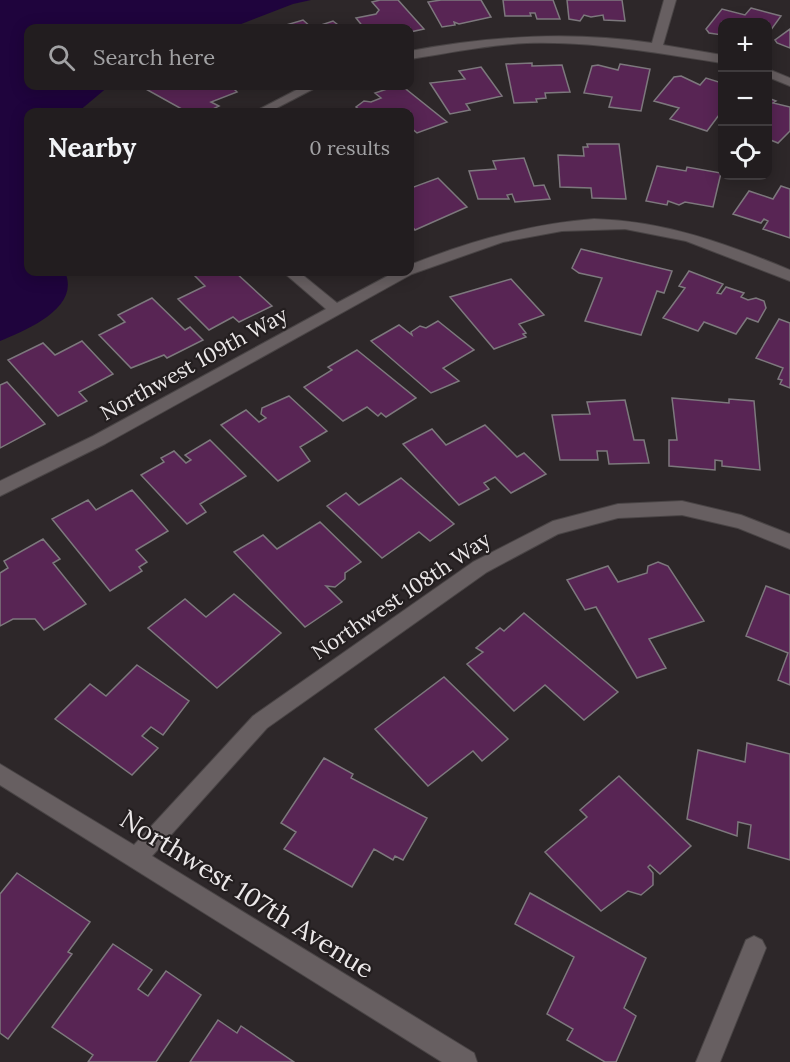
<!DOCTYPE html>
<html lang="en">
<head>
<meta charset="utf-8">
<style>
  :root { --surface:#221d1f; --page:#2a2628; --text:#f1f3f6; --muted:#a2a2a4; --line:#3f3b3d }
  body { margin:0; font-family:Lora,serif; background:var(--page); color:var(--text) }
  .controls { position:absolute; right:18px; top:18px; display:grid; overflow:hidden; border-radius:12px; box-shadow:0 3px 15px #0003 }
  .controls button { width:54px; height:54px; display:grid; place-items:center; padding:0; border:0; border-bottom:2px solid var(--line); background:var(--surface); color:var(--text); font:30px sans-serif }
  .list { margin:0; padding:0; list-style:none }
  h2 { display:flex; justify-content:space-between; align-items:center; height:78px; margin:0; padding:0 24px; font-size:26px }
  h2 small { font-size:20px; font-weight:400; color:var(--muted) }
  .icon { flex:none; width:33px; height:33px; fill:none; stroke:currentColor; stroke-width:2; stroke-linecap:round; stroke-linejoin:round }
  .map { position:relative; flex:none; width:790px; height:1062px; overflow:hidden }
  .search { position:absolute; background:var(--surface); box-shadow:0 3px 15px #0003; left:24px; top:24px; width:390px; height:66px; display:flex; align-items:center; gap:15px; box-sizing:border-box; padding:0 21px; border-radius:12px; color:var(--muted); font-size:22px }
  .panel { position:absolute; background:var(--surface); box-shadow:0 3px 15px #0003; left:24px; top:108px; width:390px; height:168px; border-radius:12px }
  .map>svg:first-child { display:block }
  .water { fill:#1f043d }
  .building { fill:#582554; stroke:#7d787d; stroke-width:1.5 }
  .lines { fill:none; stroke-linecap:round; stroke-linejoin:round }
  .street-casing { stroke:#494445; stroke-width:2 }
  .street { fill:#675f61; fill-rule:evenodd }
  .labels { text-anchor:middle; stroke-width:4.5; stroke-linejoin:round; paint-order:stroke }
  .street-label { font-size:21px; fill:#ece8e9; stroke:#231e1f }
  .near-street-label { font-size:26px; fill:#ece8e9; stroke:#231e1f }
</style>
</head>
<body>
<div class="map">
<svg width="790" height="1062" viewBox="0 0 790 1062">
  <rect width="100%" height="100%" fill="#2d2729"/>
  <path class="water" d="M0,0H311L293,4L231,28H28V86H109L78,112H28V272H65C81,308 26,330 0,341Z"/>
  <path class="building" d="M380,0H398L424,29L410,32V28H364L356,18L376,14L379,10L372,2Z
    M441,0H481L491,17L459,24L454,22L455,25L442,27L428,2Z
    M503,0H553L560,19H537L535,13H530L531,16H505Z
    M567,0H622L625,21L604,20L603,15L591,17L584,15L580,21L569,19Z
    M751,8L781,16L768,34V22H722V35L709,33L706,29L722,9L745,15Z
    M303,20L312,28L333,21L342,28H276Z
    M790,29V48L777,43L775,40Z
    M532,63V66L562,65L570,92L545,93L546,98L536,99L537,102L514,103L506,64Z
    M620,64L650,69L641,111L609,107L612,97L584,93L592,66L598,65L618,70Z
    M481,67L502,96L466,104L470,110L450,114L430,83L465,79L459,71Z
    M681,76L700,85L706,78L722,83V111L707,131L670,119L679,108L654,101L674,77Z
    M148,86H231L237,92L211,102L219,106L207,112H187L144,88Z
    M396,86H402L447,122L417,133L410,127V112H363L356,107L364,101L371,102L381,98L375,93Z
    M768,98L776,101L773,103L790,107V131L778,143L768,139Z
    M587,144H619L626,199L592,198L591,188L560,187L558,155L584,156L583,147H588Z
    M524,158L534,186L544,185L550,199L515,202L512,194L507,195L509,199H478L469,171L496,169L493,161Z
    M657,166L686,171L687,167L721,173L713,207L685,202L679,205L668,201L667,205L646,201Z
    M438,178L467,207L415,230L410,224V183L414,187Z
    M781,186L790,189V238L763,229L768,221L764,219L761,223L733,214L749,191L773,199Z
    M581,249L672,271L664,293L657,291L641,335L585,321L602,278L579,273L572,268Z
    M689,271L723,284L717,293L721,294L726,287L744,293L741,297L748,300L756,298L764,301L766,308L758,322L747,318L736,334L704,322L698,331L663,318L685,288L679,286Z
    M205,272H235L272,306L239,322L233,317L209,330L178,299L205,286L195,276Z
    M511,279L544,315L519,324L526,333L523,334L526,337L494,349L450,297Z
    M152,298L185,330L190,327L203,340L167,358L164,355L131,368L99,335L125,322L118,315Z
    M779,319L790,323V388L780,384L782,380L778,379L783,368L756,358Z
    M438,321L474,350L443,368L459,381L431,393L371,341L399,325L412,335L411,332L420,326L426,328Z
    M82,341L113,374L79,392L87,401L58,416L8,360L43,343L55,355Z
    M357,350L416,398L386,417L381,413L378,416L367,407L343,421L304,387L332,370L328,367Z
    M7,382L45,424L0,448V385Z
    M289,396L327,431L300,447L310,461L278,481L221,425L246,410L259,422L266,418L261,414L262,408Z
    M672,398L729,403V399L754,401L760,470L722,466V461L715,460V470L669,466V440H677Z
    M625,400L634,440H644L649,463L609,464L607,451H597L598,460H560L552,415L590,414L587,402Z
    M485,425L517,457L524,453L546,474L511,493L495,477L484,483L489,489L459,505L403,444L432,429L446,445Z
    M210,440L246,476L200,504L206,512L187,524L141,475L164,462L161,458L174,451L186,463L191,460L185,455Z
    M401,478L454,524L430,541L419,532L382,558L327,506L346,493L359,505Z
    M132,490L168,531L136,550L147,562L139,567L142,571L110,591L52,519L88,500L96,510Z
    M320,522L361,562L345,573V579L335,587L326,586L342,602L305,627L234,552L263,535L277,549Z
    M43,539L60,559L53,563L86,604L44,630L35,619H13L0,626V573L8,568L4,561Z
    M658,562L668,566L704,621L649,639L666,668L637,678L596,607L585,610L567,580L608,566L618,582L647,573L648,566Z
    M766,586L790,595V685L778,680L788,653L746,636Z
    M234,594L281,633L217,688L148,628L185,599L206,617Z
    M524,613L618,692L584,720L545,685L514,711L467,664L483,652L476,648L500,628L504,631Z
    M137,665L189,701L163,735L151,727L142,736L158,748L132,775L55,719L90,684L106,696Z
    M444,677L508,739L482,761L473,751L428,786L375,729Z
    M747,743L790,754V860L748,848L751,825L738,822L737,836L687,819L698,750L745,762Z
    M324,758L353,774L351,778L427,818L403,860L395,856L393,860L374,849L352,887L284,849L296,832L281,823Z
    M619,776L691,846L660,874L650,865L648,867L653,873V885L641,895L628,891L601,911L545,852L587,817L580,810Z
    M17,873L90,922L68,952L72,954L8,1039L0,1033V894Z
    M530,893L646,958L624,1008L636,1016L616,1062H605L567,1040L573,1029L547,1014L574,957L515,924Z
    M113,944L152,970L138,989L148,996L166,971L201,995L156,1062H88L93,1055L52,1027Z
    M218,1020L237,1033L241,1026L294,1062H190Z"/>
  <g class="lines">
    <g class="street-casing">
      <path id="street" d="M664,0H676L663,45L722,55V63C657,53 594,41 527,43C487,45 449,53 410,59V51C490,36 571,31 652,43Z
        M768,69L790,78V86L768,77Z
        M304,86H319L269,112H254Z
        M594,219C664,221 725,243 790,270V281L686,241L625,229L562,231L503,242L412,274L105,444L0,496V481L93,436L326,309L283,272H299L337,303L395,272H410V265C470,241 529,224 594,219Z
        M682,501L741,515L790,534V549L738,528L682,515L618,518L558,534L487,572L267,728L152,856L474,1053L477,1062H442L0,785V764L134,845L253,716L473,562L553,521L618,504Z
        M754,936L762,940L766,948L720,1062H696L746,940Z"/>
    </g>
    <use href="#street" class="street"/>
  </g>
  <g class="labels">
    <g class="street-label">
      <text transform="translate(194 364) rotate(-29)" y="7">Northwest 109th Way</text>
      <text transform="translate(401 596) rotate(-34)" y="7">Northwest 108th Way</text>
    </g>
    <g class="near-street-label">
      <text transform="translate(247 894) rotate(32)" y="9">Northwest 107th Avenue</text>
    </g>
  </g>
</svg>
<div class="controls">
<button>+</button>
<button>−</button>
<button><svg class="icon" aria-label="locate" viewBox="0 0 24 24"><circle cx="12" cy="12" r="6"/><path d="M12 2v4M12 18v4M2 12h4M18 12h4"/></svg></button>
</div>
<div class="search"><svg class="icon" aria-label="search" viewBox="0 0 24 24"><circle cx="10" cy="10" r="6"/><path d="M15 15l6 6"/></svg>Search here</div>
<section class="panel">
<h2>Nearby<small>0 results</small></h2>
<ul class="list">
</ul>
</section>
</div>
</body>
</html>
